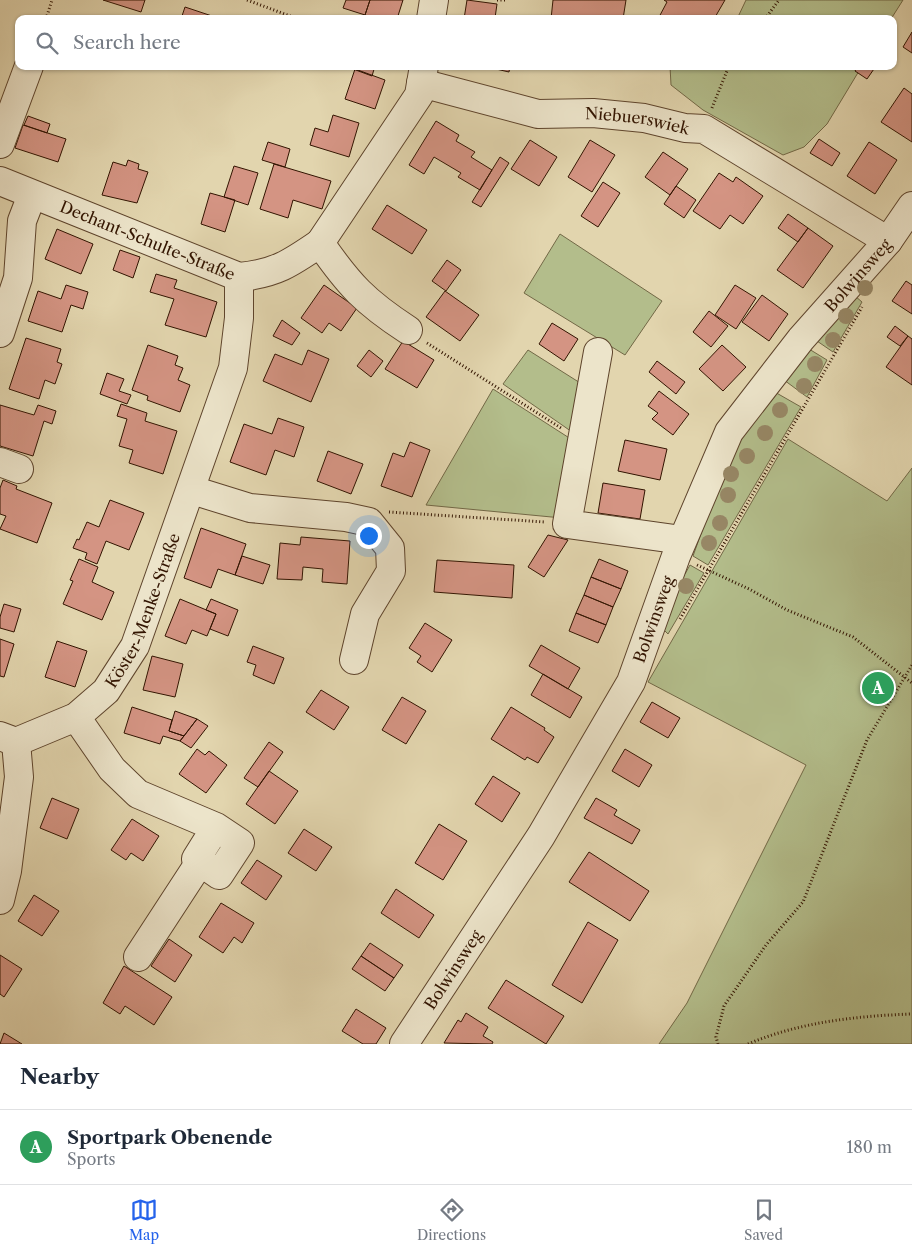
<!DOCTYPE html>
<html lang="en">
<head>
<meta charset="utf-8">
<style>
  :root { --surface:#fff; --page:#f2f2f3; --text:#1f2937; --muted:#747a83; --line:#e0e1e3; --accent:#2563eb }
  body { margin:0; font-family:"Libre Caslon Text",serif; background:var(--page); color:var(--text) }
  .you { position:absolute; left:368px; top:535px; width:18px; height:18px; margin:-12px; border:4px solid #fff; border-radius:50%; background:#1a73e8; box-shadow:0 0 0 8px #1a73e833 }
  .badge { display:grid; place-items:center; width:32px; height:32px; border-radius:50%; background:var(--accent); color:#fff; font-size:16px; font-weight:700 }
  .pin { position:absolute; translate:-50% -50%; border:2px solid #fff; box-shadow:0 1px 5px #0006 }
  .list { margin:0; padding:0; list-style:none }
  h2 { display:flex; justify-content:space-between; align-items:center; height:65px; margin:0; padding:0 20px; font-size:21px }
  h2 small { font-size:16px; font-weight:400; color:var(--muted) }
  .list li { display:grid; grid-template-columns:32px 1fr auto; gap:15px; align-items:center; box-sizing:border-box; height:75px; padding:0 20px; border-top:1px solid var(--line) }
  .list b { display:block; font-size:19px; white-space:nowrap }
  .list p { margin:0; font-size:16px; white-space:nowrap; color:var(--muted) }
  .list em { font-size:16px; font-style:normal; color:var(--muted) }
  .icon { flex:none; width:28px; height:28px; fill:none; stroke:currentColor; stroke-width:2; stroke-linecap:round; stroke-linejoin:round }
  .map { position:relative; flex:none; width:912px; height:1044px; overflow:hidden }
  .search { position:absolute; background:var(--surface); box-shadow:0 1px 4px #0004; left:15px; right:15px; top:15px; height:55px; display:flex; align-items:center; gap:12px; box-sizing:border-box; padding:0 18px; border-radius:10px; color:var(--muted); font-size:19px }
  .sheet { height:140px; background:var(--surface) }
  nav { display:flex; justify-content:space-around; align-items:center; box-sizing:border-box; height:70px; border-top:1px solid var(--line); background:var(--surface); font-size:14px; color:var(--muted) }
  nav a { display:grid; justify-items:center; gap:2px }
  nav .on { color:var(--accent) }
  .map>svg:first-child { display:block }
  .green { fill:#b3bd8b; stroke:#726846 }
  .building { fill:#d49483; stroke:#321401 }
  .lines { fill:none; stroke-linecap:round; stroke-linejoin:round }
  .minor-casing { stroke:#5e442c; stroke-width:30 }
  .path { stroke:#321401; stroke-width:3; stroke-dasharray:1 2.5; stroke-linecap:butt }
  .minor { stroke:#ece4ca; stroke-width:28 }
  .tree { fill:#978765 }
  .labels { text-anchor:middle; stroke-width:4.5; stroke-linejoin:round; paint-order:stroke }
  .street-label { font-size:16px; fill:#321401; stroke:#ece4ca }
</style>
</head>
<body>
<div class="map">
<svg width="912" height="1044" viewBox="0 0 912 1044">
  <rect width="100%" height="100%" fill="#e2d5ae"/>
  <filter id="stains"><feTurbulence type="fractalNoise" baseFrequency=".004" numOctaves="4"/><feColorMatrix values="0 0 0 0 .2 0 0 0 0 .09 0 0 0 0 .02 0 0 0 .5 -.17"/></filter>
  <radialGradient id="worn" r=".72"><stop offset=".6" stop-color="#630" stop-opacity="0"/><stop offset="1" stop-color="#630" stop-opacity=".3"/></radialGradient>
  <path class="green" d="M746,0H903L891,19H737Z
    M670,66H862L827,124L804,147L783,155L703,110L671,85Z
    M560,234L662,301L625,355L524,293Z
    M855,296L862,302L833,352L817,341Z
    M809,349L827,360L807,397L784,380Z
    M528,350L585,386L575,434L503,384Z
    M493,389L574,441L562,518L426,505Z
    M773,391L801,407L708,565L693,556L703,528L714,478Z
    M788,439L887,501L912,468V1044H659L687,1003L806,765L648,682Z
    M690,565L704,573L668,634L664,630L679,578L685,574Z"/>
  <path class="building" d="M103,0H145L141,12Z
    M346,0H370L365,15L343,8Z
    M370,0H403L397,19H378L365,15Z
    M467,0L497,4L495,18L501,19H464Z
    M553,0H626L623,19H551Z
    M664,0H725L714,19H658L667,2Z
    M185,7L221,19H181Z
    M912,32V53L903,47Z
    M345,66H375L372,76Z
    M483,66H510L509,72Z
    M858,66H876L867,79L855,71Z
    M355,69L385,80L375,109L345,99Z
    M904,88L912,94V142L881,122Z
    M333,115L359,123L349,157L310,145L315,128L328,132Z
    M28,116L50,124L47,133L24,125Z
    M436,121L459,135L456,141L475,152L471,157L492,170L480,190L458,177L461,173L434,157L424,174L409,165Z
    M23,125L66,139L58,162L15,148Z
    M819,139L840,153L832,166L810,153Z
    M530,140L557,157L539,186L511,169Z
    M590,140L615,155L592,192L568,177Z
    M268,142L290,149L285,167L262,160Z
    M869,142L897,160L875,194L847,176Z
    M663,152L688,169L670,195L645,177Z
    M500,157L509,163L481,207L472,202Z
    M128,160L139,164L138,169L148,172L137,203L102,195L113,162L126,166Z
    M274,164L331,181L322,209L293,200L288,218L260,209Z
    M234,166L258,173L248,205L224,197Z
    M719,173L733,182L736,177L763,196L743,224L730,215L720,229L693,211Z
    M603,182L620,193L598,227L581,216Z
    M676,186L696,200L684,218L664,204Z
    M210,193L235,200L225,232L201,224Z
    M387,205L427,230L412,254L372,229Z
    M788,214L808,228L798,242L778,228Z
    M808,228L833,246L803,288L777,270Z
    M57,229L93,244L81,274L45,259Z
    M120,250L140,257L133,278L113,270Z
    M447,260L461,270L446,291L432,281Z
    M156,274L177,280L174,288L217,302L206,337L165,325L174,299L150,292Z
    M906,281L912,285V314L892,301Z
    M66,285L88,292L83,309L71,305L62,332L28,321L38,291L61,299Z
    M324,285L357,308L341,331L329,323L322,333L301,318Z
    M735,285L756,298L736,329L715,315Z
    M445,291L479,315L460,341L426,317Z
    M762,295L788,314L769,341L742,322Z
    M709,311L728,326L711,347L693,332Z
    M282,320L300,333L292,345L273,336Z
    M552,323L578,339L564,361L539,344Z
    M895,326L908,336L900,346L887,337Z
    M908,336L912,339V385L886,367Z
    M26,338L61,349L57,362L62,364L55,384L45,380L39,399L9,389Z
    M403,341L434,360L417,388L385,369Z
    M148,345L178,356L175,365L183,368L178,380L190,385L180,412L147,400L148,396L132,390Z
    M722,345L746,367L723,391L699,369Z
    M308,350L329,359L311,402L263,381L275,354L302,365Z
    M369,350L383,361L371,377L357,366Z
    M657,361L685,382L676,394L649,372Z
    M107,373L124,379L119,391L131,395L127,404L100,394Z
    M659,391L689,414L673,435L652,419L658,413L648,406Z
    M121,404L147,413L145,421L177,431L163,474L129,463L133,450L119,446L127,419L117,416Z
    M0,405L34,415L38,405L56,411L52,424L44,421L33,456L0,446Z
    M278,418L304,427L294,457L275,450L266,475L230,462L244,424L272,434Z
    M625,440L667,449L660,480L618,471Z
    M410,442L430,450L412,497L381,486L393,453L404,457Z
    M328,451L363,464L351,494L317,481Z
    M3,480L17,486L16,489L52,503L37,543L0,529L6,516L0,514V488Z
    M603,483L645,490L640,519L598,513Z
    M110,500L144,513L129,550L106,541L97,564L85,559L87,553L73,548L77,539L79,540L87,522L99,527Z
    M201,528L246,544L235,575L218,569L211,588L184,578Z
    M548,535L568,540L544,577L528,567Z
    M301,537L350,541L347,584L322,582L323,569L303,567L302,580L277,579L280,543L300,545Z
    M242,556L270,565L263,584L235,575Z
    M79,559L98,567L92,582L114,592L102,620L63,604L73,581L70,580Z
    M599,559L628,571L621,589L591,577Z
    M437,560L514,565L512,598L434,592Z
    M591,577L621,589L613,607L584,595Z
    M584,595L613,607L606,625L576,613Z
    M180,599L216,614L207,636L192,630L186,644L165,636Z
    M211,599L238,610L228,636L210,629L216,614L206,610Z
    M4,604L21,609L14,632L0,628V617Z
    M576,613L606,625L598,643L569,631Z
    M425,623L452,640L432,672L417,662L421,656L409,648Z
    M0,639L14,644L4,677L0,676Z
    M57,641L87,651L75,687L45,677Z
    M541,645L580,668L568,689L529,666Z
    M253,646L284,658L274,684L253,675L256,665L247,662Z
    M152,656L183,664L175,697L143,690Z
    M543,674L582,697L570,718L531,695Z
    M321,690L349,707L334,730L306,712Z
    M402,697L426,711L406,744L382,730Z
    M652,702L680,718L668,738L640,722Z
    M132,707L172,720L169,731L184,736L180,741L163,736L160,744L124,733Z
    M511,707L545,728L544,730L554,737L538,763L527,757L525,760L491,739Z
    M175,711L197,719L184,736L169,731Z
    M197,719L208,726L191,748L180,741Z
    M269,742L283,752L258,787L244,778Z
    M197,749L205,755L209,751L227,765L206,793L179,774Z
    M625,749L652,765L639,787L612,771Z
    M269,771L298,791L275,824L246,804Z
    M493,776L520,793L502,822L475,804Z
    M52,798L79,809L67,839L40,828Z
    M596,798L617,810L614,815L640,830L632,844L584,818Z
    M132,819L159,836L143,861L131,853L126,860L111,850Z
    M439,824L467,841L443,880L415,863Z
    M304,829L332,847L316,871L288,853Z
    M589,852L649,891L630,921L569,882Z
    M257,860L282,876L266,900L241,883Z
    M396,889L434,915L419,938L381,913Z
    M34,895L59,911L42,936L18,921Z
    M221,903L254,923L242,943L234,937L223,953L199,937Z
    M588,922L618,940L582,1003L552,985Z
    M169,939L192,955L175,982L151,966Z
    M370,943L403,965L394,978L361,956Z
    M0,955L22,969L4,997L0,994Z
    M361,956L394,978L385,991L352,969Z
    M124,966L172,997L154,1025L125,1006L120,1014L103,1003Z
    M506,980L564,1016L546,1044L488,1008Z
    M356,1009L386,1028L376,1044H363L342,1031Z
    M466,1013L488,1027L483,1036L493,1042L492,1044L444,1043L458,1020L461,1022Z
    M4,1033L22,1044H0Z"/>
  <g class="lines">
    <g class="minor-casing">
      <g id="minor">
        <path d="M431,19L434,0"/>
        <path id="s1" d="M421,83L538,114L593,113L644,118L685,128L704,129L888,241"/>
        <path d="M0,144L29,66"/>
        <path id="s2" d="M0,181L239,277C275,274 291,263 320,243C349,285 365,302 408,330"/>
        <path d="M320,243L419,95L424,66"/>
        <path d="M0,333L18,278L22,221L32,195"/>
        <path d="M598,352L567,524L682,540"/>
        <path d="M0,462L19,469"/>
        <path d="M192,490L250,508L346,517L369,522L390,548L391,571L365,614L354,660"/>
        <path d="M76,717L112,769L138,794L216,827L240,843L219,875L196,859L216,827"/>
        <path id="s3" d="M0,736L16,742L76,717L106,691L135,646L233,368L239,318V277"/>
        <path d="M0,900L7,871L19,777L16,742"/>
        <path d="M138,957L200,862"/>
        <path id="s4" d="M404,1044L541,836L631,682L676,556L729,432L801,339L888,241L912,206"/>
      </g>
    </g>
    <path class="path" d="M247,0L298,19
      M497,0H506
      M46,19L52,0
      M765,19L779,0
      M712,108L729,66
      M427,343L561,428
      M389,512L545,522
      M697,565L749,589L787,610L853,637L912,683
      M680,619L862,307
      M718,1044L716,1037L724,1006L766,945L803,902L867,740L912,665
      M748,1044C800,1022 856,1016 912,1014"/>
    <use href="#minor" class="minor"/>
  </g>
  <g class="tree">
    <circle cx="865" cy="288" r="8"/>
    <circle cx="846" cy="316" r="8"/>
    <circle cx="833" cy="340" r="8"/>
    <circle cx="815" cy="364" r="8"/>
    <circle cx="804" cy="386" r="8"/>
    <circle cx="780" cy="410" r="8"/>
    <circle cx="765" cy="433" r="8"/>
    <circle cx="747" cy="456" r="8"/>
    <circle cx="731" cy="474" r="8"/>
    <circle cx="728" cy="495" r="8"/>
    <circle cx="720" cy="523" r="8"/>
    <circle cx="709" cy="543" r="8"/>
    <circle cx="686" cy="586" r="8"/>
  </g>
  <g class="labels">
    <g class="street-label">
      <text dy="6" stroke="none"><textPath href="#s1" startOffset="221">Niebuerswiek</textPath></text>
      <text dy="6" stroke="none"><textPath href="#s2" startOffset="159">Dechant-Schulte-Straße</textPath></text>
      <text dy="6" stroke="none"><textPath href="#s4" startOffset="899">Bolwinsweg</textPath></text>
      <text dy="6" stroke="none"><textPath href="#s3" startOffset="211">Köster-Menke-Straße</textPath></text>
      <text dy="6" stroke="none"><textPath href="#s4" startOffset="494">Bolwinsweg</textPath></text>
      <text dy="6" stroke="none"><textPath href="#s4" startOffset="89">Bolwinsweg</textPath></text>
    </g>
  </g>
  <rect width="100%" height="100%" filter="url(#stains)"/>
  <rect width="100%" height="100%" fill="url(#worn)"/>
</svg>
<div class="you"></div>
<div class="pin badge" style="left:878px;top:688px;background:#2e9e5b">A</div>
<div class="search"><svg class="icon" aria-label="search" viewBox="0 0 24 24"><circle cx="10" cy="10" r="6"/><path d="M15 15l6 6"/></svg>Search here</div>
</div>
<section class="sheet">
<h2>Nearby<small></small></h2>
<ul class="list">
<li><span class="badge" style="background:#2e9e5b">A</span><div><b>Sportpark Obenende</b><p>Sports</p></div><em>180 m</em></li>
</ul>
</section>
<nav>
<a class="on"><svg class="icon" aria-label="map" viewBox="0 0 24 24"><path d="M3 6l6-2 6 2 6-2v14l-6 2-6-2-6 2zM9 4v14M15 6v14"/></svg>Map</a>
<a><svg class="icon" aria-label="directions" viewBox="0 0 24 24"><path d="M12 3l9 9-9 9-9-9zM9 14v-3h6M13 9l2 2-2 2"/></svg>Directions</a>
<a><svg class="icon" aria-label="saved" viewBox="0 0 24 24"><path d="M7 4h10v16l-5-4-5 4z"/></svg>Saved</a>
</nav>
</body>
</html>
